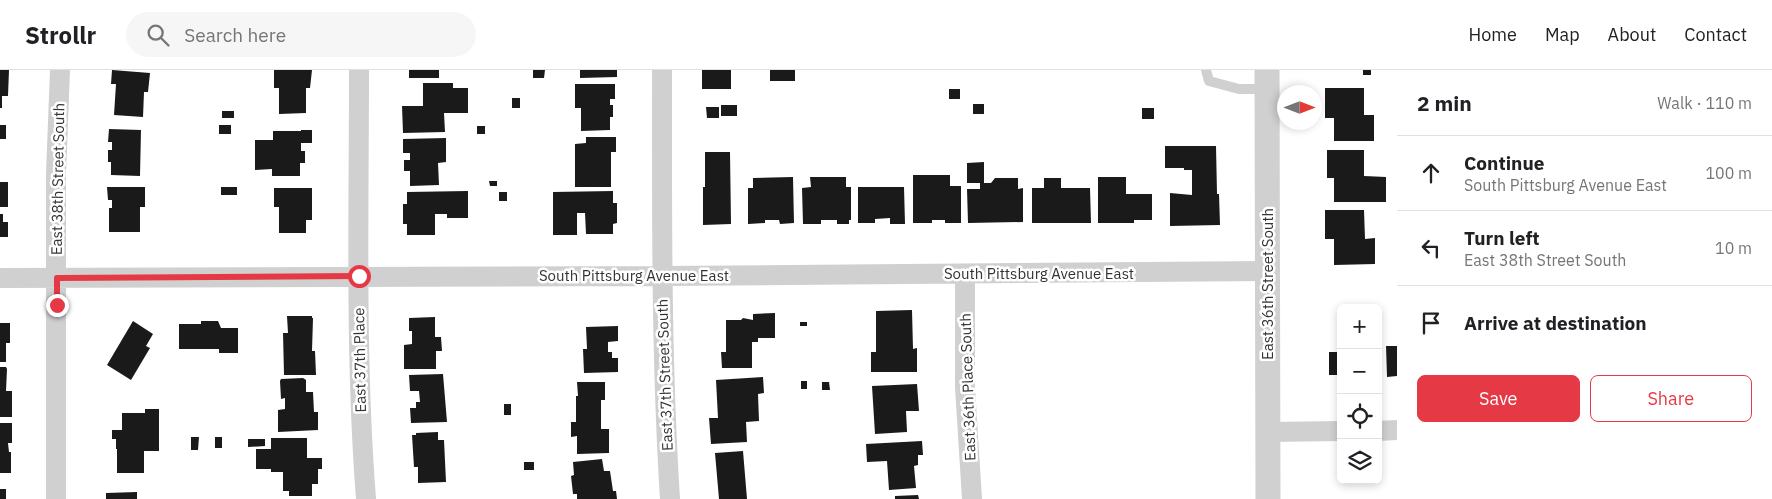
<!DOCTYPE html>
<html lang="en">
<head>
<meta charset="utf-8">
<style>
  :root { --surface:#fff; --page:#f6f6f6; --text:#202124; --muted:#757577; --line:#e0e0e0; --accent:#e63946 }
  body { margin:0; font-family:"IBM Plex Sans",sans-serif; background:var(--page); color:var(--text) }
  .controls { position:absolute; right:15px; bottom:15px; display:grid; overflow:hidden; border-radius:8px; box-shadow:0 2px 8px #0003 }
  .controls button { width:45px; height:45px; display:grid; place-items:center; padding:0; border:0; border-bottom:1px solid var(--line); background:var(--surface); color:var(--text); font:25px sans-serif }
  .compass { position:absolute; left:1277px; top:15px; width:45px; height:45px; border-radius:50%; background:var(--surface); box-shadow:0 2px 8px #0003; rotate:90deg }
  .stop { position:absolute; width:15px; height:15px; margin:-11px; border:4px solid #e63946; border-radius:50%; background:#fff }
  .stop.end { background:#e63946; border-color:#fff; box-shadow:0 1px 5px #0008 }
  .list { margin:0; padding:0; list-style:none }
  h2 { display:flex; justify-content:space-between; align-items:center; height:65px; margin:0; padding:0 20px; font-size:21px }
  h2 small { font-size:16px; font-weight:400; color:var(--muted) }
  .list li { display:grid; grid-template-columns:32px 1fr auto; gap:15px; align-items:center; box-sizing:border-box; height:75px; padding:0 20px; border-top:1px solid var(--line) }
  .list b { display:block; font-size:19px; white-space:nowrap }
  .list p { margin:0; font-size:16px; white-space:nowrap; color:var(--muted) }
  .list em { font-size:16px; font-style:normal; color:var(--muted) }
  .actions { display:flex; gap:10px; padding:15px 20px }
  .actions a { flex:1; padding:11px 0; border:1px solid var(--accent); border-radius:8px; text-align:center; font-size:18px; color:var(--accent) }
  .actions .main { background:var(--accent); color:#fff }
  .icon { flex:none; width:28px; height:28px; fill:none; stroke:currentColor; stroke-width:2; stroke-linecap:round; stroke-linejoin:round }
  .map { position:relative; flex:none; width:1397px; height:429px; overflow:hidden }
  header { display:flex; align-items:center; gap:30px; box-sizing:border-box; height:70px; padding:0 25px; background:var(--surface); border-bottom:1px solid var(--line) }
  header strong { font-size:24px }
  nav { display:flex; gap:28px; margin-inline-start:auto; font-size:18px }
  .search { width:350px; height:45px; background:var(--page); display:flex; align-items:center; gap:12px; box-sizing:border-box; padding:0 18px; border-radius:28px; color:var(--muted); font-size:19px }
  main { display:flex }
  aside { flex:1; background:var(--surface) }
  .map>svg:first-child { display:block }
  .building { fill:#1a1a1a }
  .lines { fill:none; stroke-linecap:round; stroke-linejoin:round }
  .service { stroke:#d0d0d0; stroke-width:10 }
  .minor { stroke:#d0d0d0; stroke-width:20 }
  .tertiary { stroke:#d0d0d0; stroke-width:25 }
  .route { stroke:#e63946; stroke-width:6 }
  .labels { text-anchor:middle; stroke-width:5; stroke-linejoin:round; paint-order:stroke }
  .street-label { font-size:15px; fill:#333; stroke:#fff }
</style>
</head>
<body>
<header>
<strong>Strollr</strong>
<div class="search"><svg class="icon" aria-label="search" viewBox="0 0 24 24"><circle cx="10" cy="10" r="6"/><path d="M15 15l6 6"/></svg>Search here</div>
<nav><a>Home</a><a>Map</a><a>About</a><a>Contact</a></nav>
</header>
<main>
<div class="map">
<svg width="1397" height="429" viewBox="0 0 1397 429">
  <rect width="100%" height="100%" fill="#fff"/>
  <path class="building" d="M0,0H9L8,26H2V38H0Z
    M112,0L150,3L148,22H144L143,47L114,45L116,14H111Z
    M274,0H312L310,18H306V43L279,44V18H274Z
    M409,0H439V8H409Z
    M533,0H545L544,8H533Z
    M580,0H617V7L580,8Z
    M702,0H731V19H702Z
    M770,0H795V11H770Z
    M1363,0H1371V5H1363Z
    M423,13H453V18H468V43H444L445,62L403,63L402,36H423Z
    M575,14H615V29H610V35H613V47H610V60L581,61V38H575Z
    M1325,18H1364V45H1374V71H1334V48H1325Z
    M949,19H960V29H949Z
    M512,28H520V38H512Z
    M973,34H984V44H973Z
    M721,35H737V46H721Z
    M706,37H719V48H707Z
    M1142,38H1154V49H1142Z
    M222,41H234V48H222Z
    M0,55H6V69H0Z
    M219,55H231V64H219Z
    M477,56H485V64H477Z
    M109,59L141,60L140,106L111,105V92H108V80H112V72H108Z
    M301,60H312V73H301V81H305V93H300V106H272V99L255,100V70H273V61H301Z
    M586,67H616V82H611V117H575V74L586,73Z
    M446,68V92L438,93L439,115L410,116V101H404V90H410V83H403V69Z
    M1165,76H1216L1217,124H1219L1220,155L1170,156V123L1192,125V100H1184V98H1165Z
    M1327,80H1364V106L1386,107V132H1334V108H1327Z
    M705,82H730L731,154L703,155V117H705Z
    M984,92V113H991L995,108H1018V119L1023,118V152L968,153L967,119H980V113H967V93Z
    M913,105H950V116H961V153H945V150H932V153H913Z
    M793,107L794,153L780,154L779,150H765V153L748,154V118H753V108Z
    M810,107H846V117H851V150H849V154H837V150H821V154H803L802,118L811,117Z
    M1098,107H1126V124H1152V150H1134V153H1098Z
    M1044,108H1061V118H1090L1091,153H1032V118H1044Z
    M489,111H497V116H490Z
    M0,112H8V137H0Z
    M107,117H145V137H140V162H109V138H112V130H108Z
    M221,117H237V125H221Z
    M858,117H904L905,154H890V148L875,149V153H858Z
    M274,118H312V150H306V163H279V137H274Z
    M468,121V148H447V144H435V165H407V154H403V134H407V122Z
    M613,121V133H617V153L613,154V164H586L585,143H577V165H553V122Z
    M499,122H507V131H499Z
    M1325,140H1364L1365,169L1375,168V194L1334,195V169H1325Z
    M0,144H3V152H8V167H0Z
    M912,240L913,279L917,278V302H871V282H876V241Z
    M775,243V268H758V272H752V298H722L721,282H726V250H741L743,248L753,250V244Z
    M287,246H312V248H313L312,281H315L316,305H284L283,263H288Z
    M435,247V267H441L442,281H436V299H404V275L412,274V261H409V248Z
    M133,251L153,264L146,276L150,278L131,310L107,295Z
    M201,251H218L221,258H238V283H219V279H179V254H201Z
    M800,252H807V256H800Z
    M0,253H10V273H6V292H0Z
    M618,256V271L608,272V282H612V288H618V302L584,303L583,279H587L586,257Z
    M1339,262H1341V274H1339Z
    M1386,276H1397V306L1387,307Z
    M1329,282H1341V305H1329Z
    M0,297H6L7,299L6,321H12V347H0Z
    M443,304L447,352L411,353L410,338H416V332H420L419,321H410L409,305Z
    M763,307L764,323L758,324L759,351L746,352L747,372L711,374L709,348H718L716,310Z
    M303,308L306,310V322H313L314,342H318V360L278,362V340L285,339V328L281,329L280,311L281,309Z
    M801,311H807V319H801Z
    M577,312H605V330H601V359H609V383L577,384V366L571,367V352H576V326H578Z
    M822,312H829L830,320H822Z
    M917,314L919,341H906L907,362L875,364L872,316Z
    M504,334H511V345H504Z
    M145,339H159V381H144V403H117V379H116V369H112V360H122V343H145Z
    M0,353H12V373H8L9,382H11V403H0Z
    M438,362V370H444L446,412L418,413V397H414L412,365H416V363Z
    M191,367H199L198,380H191Z
    M215,367H222V378H215Z
    M271,368H307V388H322V399H318V414H312V426H289V421H283V402H271V399H256V379H271Z
    M248,369H265V376L248,377Z
    M922,371L923,385H918V395L914,396L916,418L889,420L887,391L867,392L866,374Z
    M743,381L747,429H719L715,383Z
    M602,389L604,401H610L613,421H616L617,429H577V424H573L571,406L574,405L573,392Z
    M524,392H534V400H524Z
    M0,419H6V429H0Z
    M137,422V429H106V423Z
    M918,425L919,429H895V426Z"/>
  <g class="lines">
    <path class="service" d="M1206,0L1209,11L1239,19H1266"/>
    <path class="minor" d="M359,0C359,143 355,287 366,429
      M662,0C662,143 661,286 670,429
      M965,204V317L972,429
      M0,208L662,206L1268,201
      M1378,361L1397,360
      M1268,362L1341,361
      M56,429V104L60,0"/>
    <path class="tertiary" d="M1267,0L1268,429"/>
  </g>
  <g class="lines">
    <path class="route" d="M57,235V208L359,206"/>
  </g>
  <g class="labels">
    <g class="street-label">
      <text transform="translate(58 109) rotate(-89)" y="5">East 38th Street South</text>
      <text x="1039" y="209">South Pittsburg Avenue East</text>
      <text x="634" y="211">South Pittsburg Avenue East</text>
      <text transform="translate(1268 214) rotate(-90)" y="5">East 36th Street South</text>
      <text transform="translate(360 290) rotate(-91)" y="5">East 37th Place</text>
      <text transform="translate(665 305) rotate(-92)" y="5">East 37th Street South</text>
      <text transform="translate(968 317) rotate(-92)" y="5">East 36th Place South</text>
    </g>
  </g>
</svg>
<div class="controls">
<button>+</button>
<button>−</button>
<button><svg class="icon" aria-label="locate" viewBox="0 0 24 24"><circle cx="12" cy="12" r="6"/><path d="M12 2v4M12 18v4M2 12h4M18 12h4"/></svg></button>
<button><svg class="icon" aria-label="layers" viewBox="0 0 24 24"><path d="M12 4l9 5-9 5-9-5zM3 14l9 5 9-5"/></svg></button>
</div>
<svg class="compass" viewBox="-18 -18 36 36"><path d="M0-13l5 13h-10z" fill="#e53935"/><path d="M0 13l5-13h-10z" fill="#757577"/></svg>
<div class="stop" style="left:359px;top:206px"></div>
<div class="stop end" style="left:57px;top:235px"></div>
</div>
<aside>
<h2>2 min<small>Walk · 110 m</small></h2>
<ul class="list">
<li><svg class="icon" aria-label="ahead" viewBox="0 0 24 24"><path d="M12 20V5M6 11l6-6 6 6"/></svg><div><b>Continue</b><p>South Pittsburg Avenue East</p></div><em>100 m</em></li>
<li><svg class="icon" aria-label="left" viewBox="0 0 24 24"><path d="M17 20v-9H6M10 6l-5 5 5 5"/></svg><div><b>Turn left</b><p>East 38th Street South</p></div><em>10 m</em></li>
<li><svg class="icon" aria-label="arrive" viewBox="0 0 24 24"><path d="M6 21V4h12l-3 4 3 4H6"/></svg><div><b>Arrive at destination</b></div></li>
</ul>
<div class="actions"><a class="main">Save</a><a>Share</a></div>
</aside>
</main>
</body>
</html>
